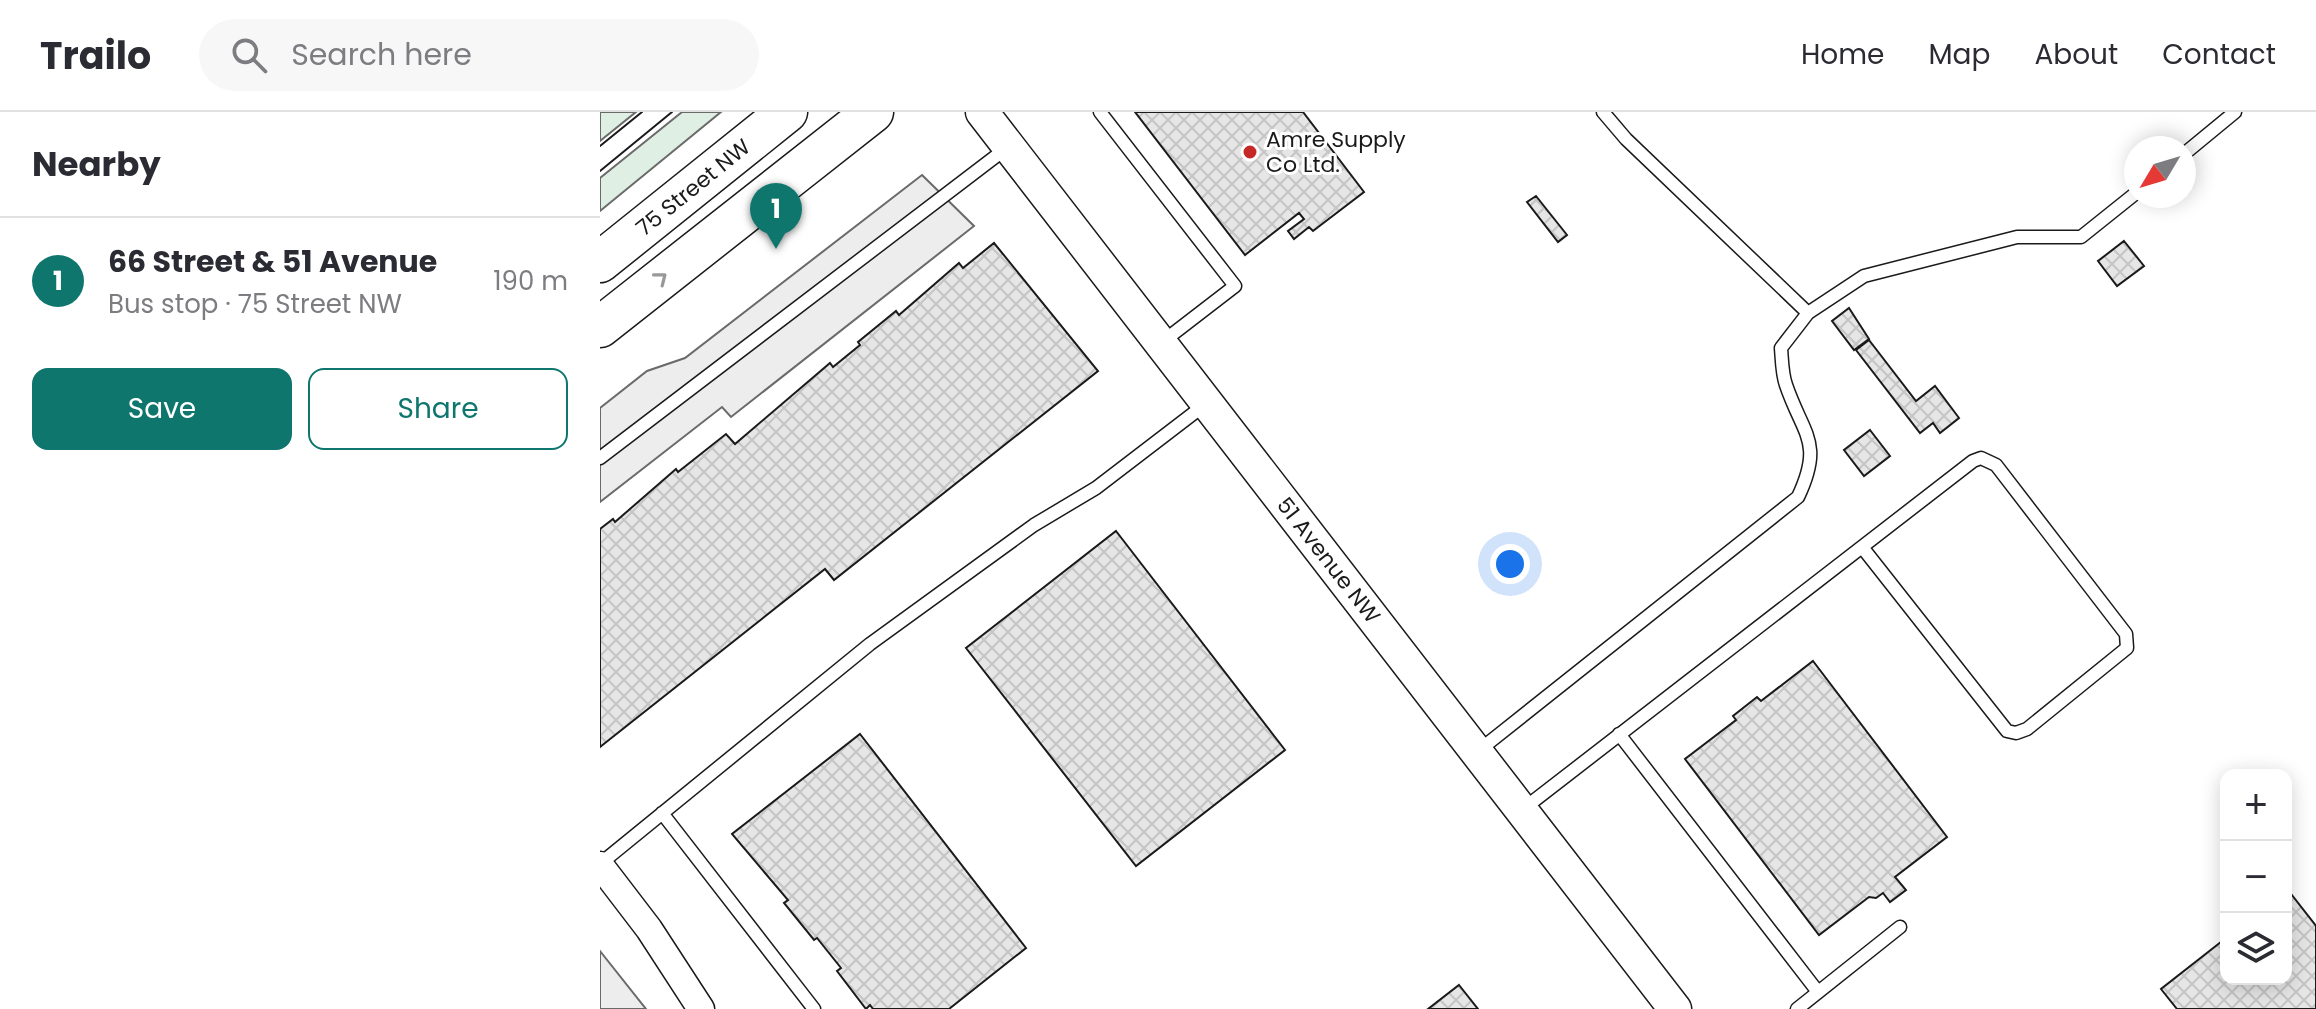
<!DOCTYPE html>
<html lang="en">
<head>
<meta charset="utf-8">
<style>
  :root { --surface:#fff; --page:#f7f7f7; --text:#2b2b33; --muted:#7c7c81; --line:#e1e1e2; --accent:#0f766e }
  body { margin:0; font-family:Poppins,sans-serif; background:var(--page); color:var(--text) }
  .controls { position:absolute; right:24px; bottom:24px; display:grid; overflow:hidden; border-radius:16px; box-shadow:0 4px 20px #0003 }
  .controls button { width:72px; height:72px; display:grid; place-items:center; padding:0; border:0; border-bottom:2px solid var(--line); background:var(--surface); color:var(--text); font:40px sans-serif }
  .compass { position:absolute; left:1524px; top:24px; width:72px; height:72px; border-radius:50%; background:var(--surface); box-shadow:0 4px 20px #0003; rotate:232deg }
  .you { position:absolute; left:910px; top:452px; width:28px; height:28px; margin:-20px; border:6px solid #fff; border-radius:50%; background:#1a73e8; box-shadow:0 0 0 12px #1a73e833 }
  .badge { display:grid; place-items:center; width:52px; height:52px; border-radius:50%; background:var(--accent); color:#fff; font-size:26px; font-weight:700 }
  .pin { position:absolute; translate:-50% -66px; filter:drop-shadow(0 2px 4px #0008) }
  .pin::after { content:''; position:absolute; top:42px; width:28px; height:24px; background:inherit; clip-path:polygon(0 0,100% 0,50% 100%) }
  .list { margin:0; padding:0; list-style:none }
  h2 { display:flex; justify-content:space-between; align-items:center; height:104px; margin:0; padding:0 32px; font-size:34px }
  h2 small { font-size:26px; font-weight:400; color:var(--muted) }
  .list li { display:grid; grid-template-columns:52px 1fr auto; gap:24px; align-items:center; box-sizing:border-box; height:128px; padding:0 32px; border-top:2px solid var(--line) }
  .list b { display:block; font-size:30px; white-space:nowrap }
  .list p { margin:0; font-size:26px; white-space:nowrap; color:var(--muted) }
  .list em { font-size:26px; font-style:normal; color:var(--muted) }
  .actions { display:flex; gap:16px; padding:24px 32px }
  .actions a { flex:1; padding:18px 0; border:2px solid var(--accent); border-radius:16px; text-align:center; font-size:28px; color:var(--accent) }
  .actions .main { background:var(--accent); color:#fff }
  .icon { flex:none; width:44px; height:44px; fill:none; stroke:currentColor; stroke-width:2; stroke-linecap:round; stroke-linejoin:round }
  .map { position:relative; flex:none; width:1716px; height:897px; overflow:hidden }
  header { display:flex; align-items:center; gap:48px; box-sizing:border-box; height:112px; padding:0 40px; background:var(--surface); border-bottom:2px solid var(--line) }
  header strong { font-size:38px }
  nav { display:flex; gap:44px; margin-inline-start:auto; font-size:28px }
  .search { width:560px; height:72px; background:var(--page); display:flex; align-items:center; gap:20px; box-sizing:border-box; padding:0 28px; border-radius:44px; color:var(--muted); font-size:30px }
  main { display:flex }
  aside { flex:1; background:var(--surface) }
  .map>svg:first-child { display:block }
  .grass { fill:#e0efe3; stroke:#6a6a6a; stroke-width:2 }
  .parking { fill:#ededed; stroke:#6a6a6a; stroke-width:2 }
  .building { fill:url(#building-cross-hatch); stroke:#1a1a1a; stroke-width:2 }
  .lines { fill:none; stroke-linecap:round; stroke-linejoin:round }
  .service-casing { stroke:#1a1a1a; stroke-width:15 }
  .minor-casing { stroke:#1a1a1a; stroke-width:29 }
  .tertiary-casing { stroke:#1a1a1a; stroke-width:35 }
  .primary-casing { stroke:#1a1a1a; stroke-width:43 }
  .service { stroke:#fff; stroke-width:12 }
  .minor { stroke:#fff; stroke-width:26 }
  .tertiary { stroke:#fff; stroke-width:32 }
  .primary { stroke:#fff; stroke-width:40 }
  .tram { stroke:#1a1a1a; stroke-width:2 }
  .oneway { stroke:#989898 }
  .poi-dot { fill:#c62828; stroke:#fff; stroke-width:3 }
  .labels { text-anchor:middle; stroke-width:6; stroke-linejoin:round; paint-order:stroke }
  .poi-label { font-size:22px; fill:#1a1a1a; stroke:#fff; text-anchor:start }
  .street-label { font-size:22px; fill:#1a1a1a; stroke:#fff }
</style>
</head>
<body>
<header>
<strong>Trailo</strong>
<div class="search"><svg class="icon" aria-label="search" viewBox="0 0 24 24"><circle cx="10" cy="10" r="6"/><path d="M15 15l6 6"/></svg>Search here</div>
<nav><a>Home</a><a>Map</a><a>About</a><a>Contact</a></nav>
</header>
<main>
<aside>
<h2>Nearby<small></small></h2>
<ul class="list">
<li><span class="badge">1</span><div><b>66 Street &amp; 51 Avenue</b><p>Bus stop · 75 Street NW</p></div><em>190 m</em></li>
</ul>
<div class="actions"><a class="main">Save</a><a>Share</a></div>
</aside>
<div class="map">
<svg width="1716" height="897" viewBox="0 0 1716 897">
  <defs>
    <pattern id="building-cross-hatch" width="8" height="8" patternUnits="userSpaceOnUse" patternTransform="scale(2)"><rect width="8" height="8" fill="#e6e6e6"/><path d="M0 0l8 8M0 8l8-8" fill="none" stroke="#c5c5c5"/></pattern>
  </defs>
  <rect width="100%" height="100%" fill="#fff"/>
  <path class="grass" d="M0,0H36L0,29Z
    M82,0H121L0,99V66Z"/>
  <path class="parking" d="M322,63L374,114L131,305L122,295L0,390V296L47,259L85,246Z
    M0,839L46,897H0Z"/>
  <path class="building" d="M535,0H703L764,80L713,119L709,115L694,127L688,119L704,107L699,101L645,143Z
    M936,84L967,123L958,130L927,90Z
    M1524,129L1544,154L1517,174L1498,149Z
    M394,131L498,259L234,468L225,457L0,635V417L13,407L15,410L76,357L78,360L126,322L135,332L230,251L233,255L260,233L258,230L296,199L299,203L359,151L363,156Z
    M1249,196L1269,227L1254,238L1232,209Z
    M1269,228L1316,289L1335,274L1359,306L1340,321L1333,311L1320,321L1256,238Z
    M1270,318L1290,344L1264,364L1244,338Z
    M516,419L685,638L536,754L366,536Z
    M1213,549L1347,725L1295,765L1306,778L1290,790L1283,781L1276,786L1269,785L1219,823L1085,647L1136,608L1133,604L1157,585L1161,589Z
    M260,622L426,836L349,897H273L270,893L266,897L237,859L241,856L217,826L214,828L184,791L188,788L132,722Z
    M1688,778L1716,814V897H1577L1561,877L1626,826V867H1686Z
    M859,873L878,897H828Z"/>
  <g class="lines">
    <g class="service-casing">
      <path id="service" d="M500,0L635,174L561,231
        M1003,0L1026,27L1208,201
        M1584,42L1635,0
        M0,346L408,35
        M1019,622L1218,880
        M877,640L1198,385C1224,330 1203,323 1186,273C1182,262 1182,248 1181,236L1208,201L1264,164L1417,125H1481L1536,81
        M922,698C1073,582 1223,465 1373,349L1381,346L1396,353L1526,522L1527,536L1427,617L1416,621L1407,619L1262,435
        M62,701L214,897
        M0,752L270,532L434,413L496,376L607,291
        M1197,897L1300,815"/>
    </g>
    <g class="minor-casing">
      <path id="minor" d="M0,753L49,817L101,897"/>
    </g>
    <g class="tertiary-casing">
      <path id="tertiary" d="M382,0L1075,897"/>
    </g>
    <g class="primary-casing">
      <path id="primary" d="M0,150L187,0
        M0,215L273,0"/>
    </g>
    <use href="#service" class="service"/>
    <use href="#minor" class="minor"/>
    <use href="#tertiary" class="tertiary"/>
    <use href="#primary" class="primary"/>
    <path class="tram" d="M0,34L42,0
      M0,59L72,0"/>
  </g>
  <defs><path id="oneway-chevron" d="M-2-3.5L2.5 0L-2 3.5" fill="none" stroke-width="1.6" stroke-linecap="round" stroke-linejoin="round" transform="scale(2)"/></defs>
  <use class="oneway" href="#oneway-chevron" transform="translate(61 166) rotate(-38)"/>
  <circle class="poi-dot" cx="650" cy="40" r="8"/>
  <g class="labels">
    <g class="poi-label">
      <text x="666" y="35">Amre Supply<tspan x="666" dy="25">Co Ltd.</tspan></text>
    </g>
    <g class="street-label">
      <text transform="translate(93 75) rotate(-39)" y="8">75 Street NW</text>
      <text transform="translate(729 448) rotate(52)" y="8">51 Avenue NW</text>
    </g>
  </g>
</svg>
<div class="controls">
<button>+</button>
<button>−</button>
<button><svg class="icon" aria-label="layers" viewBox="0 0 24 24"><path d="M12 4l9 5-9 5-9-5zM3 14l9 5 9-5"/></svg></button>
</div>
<svg class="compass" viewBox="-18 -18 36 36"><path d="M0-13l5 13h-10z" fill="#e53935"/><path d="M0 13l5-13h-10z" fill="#7c7c81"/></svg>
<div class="you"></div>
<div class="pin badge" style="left:176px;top:137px">1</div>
</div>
</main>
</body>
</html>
